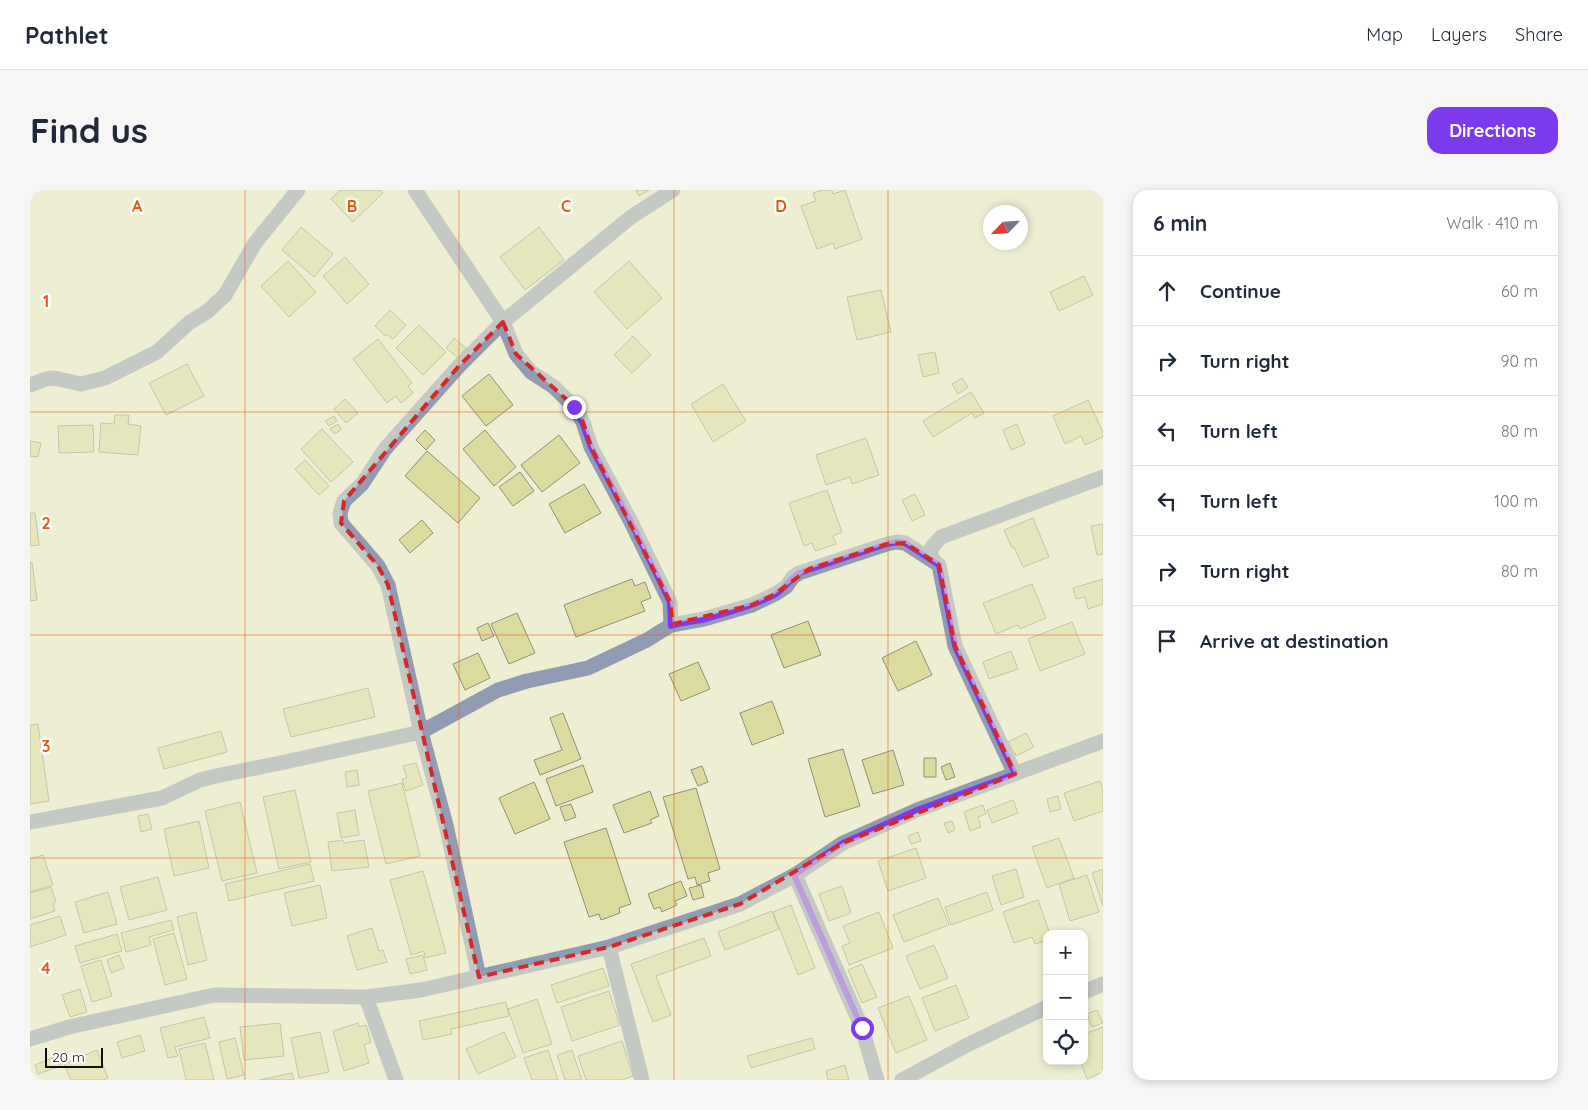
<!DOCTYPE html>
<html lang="en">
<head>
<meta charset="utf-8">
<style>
  :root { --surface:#fff; --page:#f6f6f7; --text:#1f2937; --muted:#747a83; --line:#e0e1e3; --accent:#7c3aed }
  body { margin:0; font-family:Quicksand,sans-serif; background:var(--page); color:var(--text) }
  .controls { position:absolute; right:15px; bottom:15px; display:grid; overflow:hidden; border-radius:10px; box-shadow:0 2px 8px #0003 }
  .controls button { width:45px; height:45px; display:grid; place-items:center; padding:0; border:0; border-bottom:1px solid var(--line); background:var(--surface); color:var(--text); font:25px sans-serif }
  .compass { position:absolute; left:953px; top:15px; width:45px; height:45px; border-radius:50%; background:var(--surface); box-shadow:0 2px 8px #0003; rotate:245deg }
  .scale { position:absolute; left:15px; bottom:12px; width:58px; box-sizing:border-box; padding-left:5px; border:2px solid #0f0f06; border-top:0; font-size:14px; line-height:18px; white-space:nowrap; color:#0f0f06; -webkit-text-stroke:4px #fff; paint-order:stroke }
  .stop { position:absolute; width:15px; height:15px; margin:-11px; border:4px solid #7c3aed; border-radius:50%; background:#fff }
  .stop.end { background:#7c3aed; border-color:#fff; box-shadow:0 1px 5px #0008 }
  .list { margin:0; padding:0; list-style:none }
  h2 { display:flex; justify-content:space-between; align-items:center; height:65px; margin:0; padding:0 20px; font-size:21px }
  h2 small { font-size:16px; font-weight:400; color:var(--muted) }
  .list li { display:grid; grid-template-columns:32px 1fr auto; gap:15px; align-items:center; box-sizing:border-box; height:70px; padding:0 20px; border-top:1px solid var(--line) }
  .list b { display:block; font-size:19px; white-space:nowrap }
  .list em { font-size:16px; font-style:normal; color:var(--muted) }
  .icon { flex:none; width:28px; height:28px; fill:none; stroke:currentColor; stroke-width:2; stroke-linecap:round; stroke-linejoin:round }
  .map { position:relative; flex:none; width:1073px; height:890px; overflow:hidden; border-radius:15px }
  header { display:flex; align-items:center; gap:30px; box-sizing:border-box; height:70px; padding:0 25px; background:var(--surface); border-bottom:1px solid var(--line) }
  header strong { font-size:24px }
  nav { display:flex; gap:28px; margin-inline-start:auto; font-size:18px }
  .intro { display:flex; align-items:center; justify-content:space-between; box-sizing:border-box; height:120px; padding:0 30px }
  h1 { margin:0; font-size:35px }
  .button { padding:12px 22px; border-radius:15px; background:var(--accent); color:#fff; font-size:18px; font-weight:700 }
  main { display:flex; gap:30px; padding:0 30px }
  aside { flex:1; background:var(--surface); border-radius:15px; box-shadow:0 2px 8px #0003 }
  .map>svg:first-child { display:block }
  .building { fill:#dcdba0; stroke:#909077 }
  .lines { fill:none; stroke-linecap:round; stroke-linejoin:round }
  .minor { stroke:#919bb1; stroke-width:15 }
  .route { stroke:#7c3aed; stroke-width:6 }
  .marked { fill:none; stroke:#d62828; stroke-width:4; stroke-dasharray:10 6; stroke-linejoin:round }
  .grid { fill:none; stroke:#e8590c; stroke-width:1; stroke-opacity:0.55 }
  .grid-label { font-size:16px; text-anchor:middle; font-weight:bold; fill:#e8590c; stroke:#fff; stroke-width:5; stroke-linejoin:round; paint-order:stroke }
</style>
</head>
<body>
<header>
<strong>Pathlet</strong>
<nav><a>Map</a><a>Layers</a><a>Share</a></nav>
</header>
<div class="intro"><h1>Find us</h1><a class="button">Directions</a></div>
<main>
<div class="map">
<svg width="1073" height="890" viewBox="0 0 1073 890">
  <rect width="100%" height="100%" fill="#eeeed3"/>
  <path class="building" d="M310,0H350L353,3L323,32L301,9Z
    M606,0H619L609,6Z
    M793,0H802L803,4L815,0L832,49L805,59L803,53L787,59L771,16L786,11L783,3Z
    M271,37L303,64L284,87L252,60Z
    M509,37L534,70L495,100L470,67Z
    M315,67L339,94L317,114L293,86Z
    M258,71L286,102L259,127L231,96Z
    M599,71L632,108L597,139L564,102Z
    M1054,86L1063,105L1029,121L1020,102Z
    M851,100L861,142L827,150L817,107Z
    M360,120L376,135L363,149L357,144L355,146L345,136Z
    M389,135L416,162L393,185L366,158Z
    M603,146L621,165L602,183L584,165Z
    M424,148L436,158L428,168L416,158Z
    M348,149L382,193L378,196L383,203L371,213L366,206L357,213L323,169Z
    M905,162L909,183L893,187L888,165Z
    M157,174L174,206L136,225L119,193Z
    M459,184L483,215L456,236L432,206Z
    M932,188L938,197L928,204L922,194Z
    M693,194L716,231L683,252L661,214Z
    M941,202L954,223L945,228L942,223L903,247L893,231Z
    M315,209L328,223L316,233L304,219Z
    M1058,210L1073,242V247L1055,255L1051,246L1035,254L1023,226Z
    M85,225H99L98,234L111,236L108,265L69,262L71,233L84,234Z
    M304,226L307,231L299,236L295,231Z
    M308,234L311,240L304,244L300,239Z
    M987,234L995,254L981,260L973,240Z
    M63,235L64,262L29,263L28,236Z
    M292,239L323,272L301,292L271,259Z
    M395,240L405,250L396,260L386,250Z
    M455,240L486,277L464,296L433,259Z
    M529,245L550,273L512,302L491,275Z
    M836,248L849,285L822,294L820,287L796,295L786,265Z
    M0,251L11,253L8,267L0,266Z
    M397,261L450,308L428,333L375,286Z
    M275,270L299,296L289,305L265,279Z
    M490,282L504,301L483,316L469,297Z
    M554,294L571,323L535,343L519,314Z
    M797,300L812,342L803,346L806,354L785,361L782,353L774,356L759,313Z
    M885,304L895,325L882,331L872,310Z
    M0,323H5L9,355L0,356Z
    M1003,328L1019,367L993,377L984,357L982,358L974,340Z
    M392,330L403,343L380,363L369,350Z
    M1073,334V364L1067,365L1061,336Z
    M2,372L7,410L0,411V373Z
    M602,389L605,396L615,392L621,408L611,412L615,421L546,447L534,415Z
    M1073,389V414L1058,419L1055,407L1046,409L1043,398Z
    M1002,394L1016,428L990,439L988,435L966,444L953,413Z
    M487,423L505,463L479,474L461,434Z
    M778,431L791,465L754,478L741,445Z
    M1042,432L1055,464L1010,481L998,449Z
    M458,433L464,446L452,451L447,438Z
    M886,451L902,485L868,501L852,468Z
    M981,461L988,479L959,489L953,472Z
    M448,463L460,488L435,500L423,474Z
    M668,472L680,499L651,511L639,484Z
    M338,498L345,527L261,547L253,519Z
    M742,511L754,543L722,555L710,523Z
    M533,523L551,569L510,585L504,570L532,560L520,528Z
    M8,534L19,611L0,614V535Z
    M191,541L197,562L134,579L128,558Z
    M996,543L1004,557L986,566L978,552Z
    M813,559L830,616L795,627L778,569Z
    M863,560L874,595L843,604L832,570Z
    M894,568H906V587H894Z
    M386,573L393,595L376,601L372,589L377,588L373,576Z
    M920,573L925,587L916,590L911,577Z
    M553,575L563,602L526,616L516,589Z
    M672,576L678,592L668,596L661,580Z
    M327,580L329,595L317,597L315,582Z
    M1070,591L1073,601V621L1044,631L1034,603Z
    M504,592L520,629L485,644L469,608Z
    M372,593L390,666L356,674L338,601Z
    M666,598L690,679L678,683L680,691L667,695L665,687L658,689L633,607Z
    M265,600L281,672L249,679L233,607Z
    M620,601L629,626L620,630L622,633L594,643L583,615Z
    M1028,606L1031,619L1020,622L1017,609Z
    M983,610L988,623L962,633L957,620Z
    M210,612L227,683L192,691L175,621Z
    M541,614L546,627L535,631L530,617Z
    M953,615L956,624L948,627L951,637L940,641L934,622Z
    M325,620L329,645L311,648L307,623Z
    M118,624L122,639L111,642L108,626Z
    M169,631L179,678L144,686L134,639Z
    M922,631L925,640L918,643L914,633Z
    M576,638L601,714L589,718L590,723L571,730L569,724L559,727L534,652Z
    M888,642L891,651L881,654L878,646Z
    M1029,648L1044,688L1017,698L1002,657Z
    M313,650L314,653L334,650L339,677L302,681L298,652Z
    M886,658L896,688L858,701L848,671Z
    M13,665L23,695L0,702V669Z
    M280,674L284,691L199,711L195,694Z
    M986,679L994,707L971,715L962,686Z
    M1073,679V716L1062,683Z
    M393,681L416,763L395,768L394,761L381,765L360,690Z
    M1057,685L1069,722L1040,731L1029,694Z
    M128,687L137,720L99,730L90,697Z
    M651,691L657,706L645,711L647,715L632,722L630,717L624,719L618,704Z
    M290,695L297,728L262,736L254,703Z
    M671,695L674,707L663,710L659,698Z
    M812,696L821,723L799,731L789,704Z
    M21,697L26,712L23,713L25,721L0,729V703Z
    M78,702L87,734L54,743L45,712Z
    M957,702L963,720L921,735L915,717Z
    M908,708L919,735L874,752L863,725Z
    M1008,710L1020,744H1017V750L1005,754L1002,747L984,753L973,722Z
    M761,715L785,778L768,785L743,722Z
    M742,721L749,739L695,760L688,742Z
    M166,722L177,770L158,775L147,727Z
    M849,722L863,758L819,775L812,756L820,753L813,736Z
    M30,726L36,745L0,757V735Z
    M141,730L144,740L119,747L121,755L96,762L91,743Z
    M342,738L349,761L353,760L357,772L327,780L317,746Z
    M144,743L157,789L135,795L123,749Z
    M87,744L92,761L50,773L45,756Z
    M674,748L681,766L626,786L641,825L623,832L601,774Z
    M904,755L918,788L890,799L876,766Z
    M89,765L94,778L81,783L77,770Z
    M393,765L397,780L380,784L376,769Z
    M71,770L82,806L62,812L51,776Z
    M832,774L847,807L832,813L818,780Z
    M573,778L579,796L527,813L521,795Z
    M926,795L939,828L905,841L892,808Z
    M50,799L57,822L40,827L32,805Z
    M579,801L590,835L542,851L531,817Z
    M879,806L897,850L866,863L848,818Z
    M507,809L522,854L493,863L478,819Z
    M476,812L479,826L421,839L422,844L393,850L389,831Z
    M1067,820L1073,833L1062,837L1057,824Z
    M174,827L180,848L145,857L148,866L138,868L130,838Z
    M250,833L254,866L214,870L210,837Z
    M328,833L329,837L336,835L341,852L334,855L339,873L314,881L303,841Z
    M1073,837V882L1057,889L1050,871H1054V844Z
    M290,842L299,882L269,888L261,848Z
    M474,842L486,867L448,884L436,859Z
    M110,845L115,861L92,868L87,852Z
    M205,848L214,885L197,889L189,852Z
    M782,848L785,859L721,878L717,866Z
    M592,851L603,886L592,890H556L548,866Z
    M175,853L184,890H156L149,859Z
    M67,860L78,888L73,890H41L34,874Z
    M518,860L528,890H502L494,868Z
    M542,860L552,890H535L527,865Z
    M27,866L31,876L8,884L5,875Z
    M815,875L819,890H798L796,881Z
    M262,883L264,890H229Z"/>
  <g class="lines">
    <path class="minor" d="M385,0L473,132L486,164L501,182L524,197L544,217L553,232L561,257L600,330L640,412L641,435
      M0,195L16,189L24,188L51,194L75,188L127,162L160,132L178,121L195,105L225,53L268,0
      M985,584L925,456L909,375L900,367L902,357L911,347L1073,287
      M0,632L132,608L170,590L186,586L255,572L391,542L468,500L497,491L558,478L617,450L641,435L674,429L722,415L745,404L756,397L763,387L769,383L857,354L867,352L875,353L909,375
      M765,685L832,838L847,890
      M579,757L612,890
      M449,787L416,635L391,542L358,395L348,376L311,333L310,323L314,311L332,294L355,259L428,177L473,132L601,27L643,0
      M1054,802L1073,794
      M336,807L366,890
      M0,849L39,837L184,805L336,807L391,800L579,757L710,714L765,685L813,653L887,620L1073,551
      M872,890L937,855L1017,817"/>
  </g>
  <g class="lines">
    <path class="route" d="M544,217L552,232L561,257L600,330L640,412L641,436C652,432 664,432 676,429C696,423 728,415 746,404C755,398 760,389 769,383L857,354L867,352L875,353L909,375L925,456L985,584L887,620L813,653L764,685L832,838"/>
  </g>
  <path d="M0 0H1073V890H0ZM473,132L486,164L536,209L553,232L561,257L640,412L643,434L722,415L745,404L779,379L857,354L875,353L909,375L925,456L985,584L813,653L710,714L579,757L449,787L358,395L348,376L311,333L314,311L428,177Z" fill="#eeeed3" fill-opacity=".55" fill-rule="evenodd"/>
  <path class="marked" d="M473,132L486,164L536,209L553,232L561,257L640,412L643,434L722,415L745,404L779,379L857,354L875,353L909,375L925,456L985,584L813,653L710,714L579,757L449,787L358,395L348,376L311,333L314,311L428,177Z"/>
  <path class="grid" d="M215,0V890M429,0V890M644,0V890M858,0V890M0,222H1073M0,445H1073M0,668H1073"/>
  <g class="grid-label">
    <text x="107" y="22">A</text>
    <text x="322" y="22">B</text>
    <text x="536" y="22">C</text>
    <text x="751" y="22">D</text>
    <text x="16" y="117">1</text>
    <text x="16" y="339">2</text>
    <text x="16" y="562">3</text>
    <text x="16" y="784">4</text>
  </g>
</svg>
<div class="controls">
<button>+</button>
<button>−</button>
<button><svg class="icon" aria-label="locate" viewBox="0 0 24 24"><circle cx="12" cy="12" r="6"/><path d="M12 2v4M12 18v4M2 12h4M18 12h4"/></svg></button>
</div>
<svg class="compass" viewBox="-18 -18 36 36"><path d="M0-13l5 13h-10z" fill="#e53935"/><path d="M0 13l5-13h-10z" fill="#747a83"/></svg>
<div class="scale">20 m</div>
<div class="stop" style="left:832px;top:838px"></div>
<div class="stop end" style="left:544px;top:217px"></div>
</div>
<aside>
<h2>6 min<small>Walk · 410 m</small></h2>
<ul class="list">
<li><svg class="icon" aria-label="ahead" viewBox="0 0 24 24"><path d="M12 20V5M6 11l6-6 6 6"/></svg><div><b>Continue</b></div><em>60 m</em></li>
<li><svg class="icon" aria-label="right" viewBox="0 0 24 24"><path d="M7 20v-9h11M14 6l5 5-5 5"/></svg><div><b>Turn right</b></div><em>90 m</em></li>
<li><svg class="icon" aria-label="left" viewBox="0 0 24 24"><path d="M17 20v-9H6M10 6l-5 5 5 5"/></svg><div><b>Turn left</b></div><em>80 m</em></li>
<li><svg class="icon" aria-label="left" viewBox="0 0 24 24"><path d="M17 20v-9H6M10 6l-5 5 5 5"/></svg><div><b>Turn left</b></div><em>100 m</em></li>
<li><svg class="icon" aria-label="right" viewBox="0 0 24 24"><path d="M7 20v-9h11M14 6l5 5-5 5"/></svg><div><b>Turn right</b></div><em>80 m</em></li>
<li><svg class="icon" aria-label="arrive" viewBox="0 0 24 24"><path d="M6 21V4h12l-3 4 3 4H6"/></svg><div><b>Arrive at destination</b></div></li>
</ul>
</aside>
</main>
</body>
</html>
